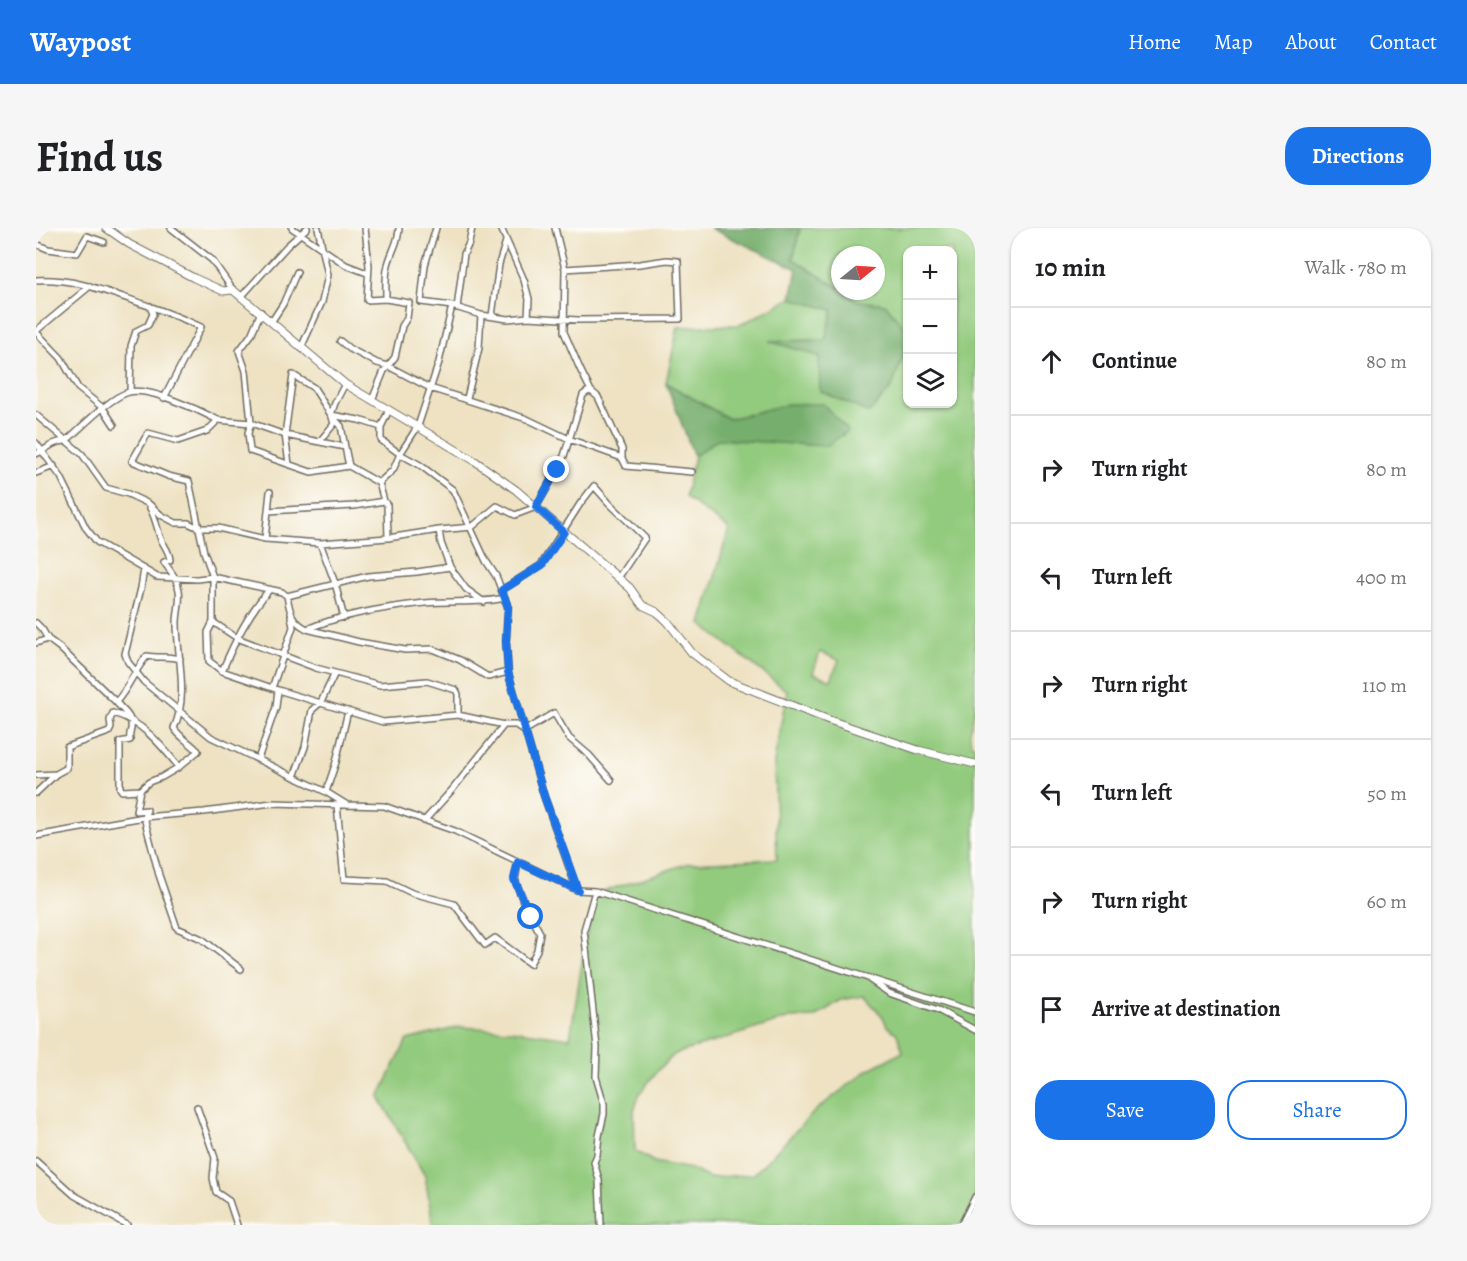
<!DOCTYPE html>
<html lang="en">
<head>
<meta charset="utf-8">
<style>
  :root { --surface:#fff; --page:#f6f6f6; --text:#202124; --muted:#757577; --line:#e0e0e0; --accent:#1a73e8 }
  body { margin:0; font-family:Alegreya,serif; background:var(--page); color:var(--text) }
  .controls { position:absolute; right:18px; top:18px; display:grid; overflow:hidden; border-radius:12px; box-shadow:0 2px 4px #0004 }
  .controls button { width:54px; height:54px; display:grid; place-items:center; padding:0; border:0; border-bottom:2px solid var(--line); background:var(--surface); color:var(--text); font:30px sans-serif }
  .compass { position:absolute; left:795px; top:18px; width:54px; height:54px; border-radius:50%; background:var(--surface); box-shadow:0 2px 4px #0004; rotate:72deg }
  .stop { position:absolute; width:18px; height:18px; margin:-14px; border:4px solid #1a73e8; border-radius:50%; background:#fff }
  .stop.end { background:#1a73e8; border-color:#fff; box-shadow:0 2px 6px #0008 }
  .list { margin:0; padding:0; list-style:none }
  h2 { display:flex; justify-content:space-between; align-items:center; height:78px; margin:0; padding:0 24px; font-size:26px }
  h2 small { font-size:20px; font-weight:400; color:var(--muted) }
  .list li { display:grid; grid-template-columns:39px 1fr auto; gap:18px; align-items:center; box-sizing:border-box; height:108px; padding:0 24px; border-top:2px solid var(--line) }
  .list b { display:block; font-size:22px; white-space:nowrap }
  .list em { font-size:20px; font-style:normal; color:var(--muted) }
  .actions { display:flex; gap:12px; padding:18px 24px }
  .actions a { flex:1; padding:14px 0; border:2px solid var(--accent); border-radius:24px; text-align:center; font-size:21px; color:var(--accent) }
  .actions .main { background:var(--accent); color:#fff }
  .icon { flex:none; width:33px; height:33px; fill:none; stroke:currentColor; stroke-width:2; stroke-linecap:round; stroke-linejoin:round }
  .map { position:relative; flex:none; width:939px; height:997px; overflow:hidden; border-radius:24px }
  header { display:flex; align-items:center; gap:36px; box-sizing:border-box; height:84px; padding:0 30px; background:var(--accent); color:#fff }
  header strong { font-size:28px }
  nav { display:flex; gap:33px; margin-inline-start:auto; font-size:21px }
  .intro { display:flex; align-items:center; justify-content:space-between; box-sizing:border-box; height:144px; padding:0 36px }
  h1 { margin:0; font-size:42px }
  .button { padding:15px 27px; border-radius:24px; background:var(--accent); color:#fff; font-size:21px; font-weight:700 }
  main { display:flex; gap:36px; padding:0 36px }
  aside { flex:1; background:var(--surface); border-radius:24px; box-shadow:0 2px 4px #0004 }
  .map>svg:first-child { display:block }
  .green { fill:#93cb7e; stroke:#5f7b54; stroke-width:1.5; fill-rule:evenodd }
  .forest { fill:#76af6d; stroke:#506d4c; stroke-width:1.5 }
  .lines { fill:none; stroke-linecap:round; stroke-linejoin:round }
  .minor-casing { stroke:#6f6b60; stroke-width:8 }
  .tertiary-casing { stroke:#6f6b60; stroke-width:9 }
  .minor { stroke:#fff; stroke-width:5 }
  .tertiary { stroke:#fff; stroke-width:7 }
  .route { stroke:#1a73e8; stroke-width:8 }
</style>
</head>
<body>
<header>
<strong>Waypost</strong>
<nav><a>Home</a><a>Map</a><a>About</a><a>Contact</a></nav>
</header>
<div class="intro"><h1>Find us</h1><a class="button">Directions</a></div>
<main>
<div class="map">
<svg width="939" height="997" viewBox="0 0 939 997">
  <rect width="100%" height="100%" fill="#fdfcf7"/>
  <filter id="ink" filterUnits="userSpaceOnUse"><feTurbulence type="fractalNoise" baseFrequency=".0167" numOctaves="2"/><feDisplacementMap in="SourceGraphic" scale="12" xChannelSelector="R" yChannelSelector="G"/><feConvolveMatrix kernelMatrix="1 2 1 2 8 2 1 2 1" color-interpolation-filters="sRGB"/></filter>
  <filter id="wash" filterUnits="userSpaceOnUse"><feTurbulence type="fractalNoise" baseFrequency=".008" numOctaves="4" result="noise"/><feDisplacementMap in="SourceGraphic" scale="24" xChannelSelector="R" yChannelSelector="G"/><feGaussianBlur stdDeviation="1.35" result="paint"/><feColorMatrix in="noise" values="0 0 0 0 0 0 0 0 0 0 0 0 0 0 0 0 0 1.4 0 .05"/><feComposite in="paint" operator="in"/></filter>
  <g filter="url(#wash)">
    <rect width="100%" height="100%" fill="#eee2c3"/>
    <path class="green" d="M764,0H939V482L934,504L935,516L939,517V997H397L389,948L343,869L371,812L423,799L474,802L534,810L557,667L653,635L741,631L738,534L751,463L665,396L693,301L649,269L658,228L682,211L790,218L753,176L693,191L630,155L642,99L704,97L755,70L797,82L789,112L736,113L783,128L856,159L871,116L872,176H916V22H872L871,103L849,76L822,73L806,63H840V27H804V61L757,31ZM784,424L803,432L795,452L777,445ZM828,768L847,789L851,798L861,806L867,824L832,842L780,882L718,946L673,950L655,941L618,934L599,923L598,883L604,865L622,842L639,826L754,790L779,789L805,772Z"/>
    <path class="forest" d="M674,0H764L757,31L822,73L849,76L871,103V116L856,159L833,185L784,163L783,128L733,113L789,112L797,82L755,70L761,41Z
      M630,155L693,191L753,176H787L812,203L790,218L682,211L658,228Z"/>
  </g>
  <g filter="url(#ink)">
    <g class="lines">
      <g class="minor-casing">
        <path id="minor" d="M135,0L176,32L197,62
          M256,0L310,37L331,45
          M329,0L333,38L331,72L350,71
          M400,0L389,37L385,74L416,78
          M465,0L488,52L493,71L492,89
          M0,16L12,21L41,25L51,8L68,14
          M529,41L528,104L544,141L555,163L562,169L586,221V230
          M0,52C42,50 74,65 113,78C133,85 146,90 165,99L128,170
          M205,69L251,18L271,0
          M421,80L428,26L433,15L436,0
          M225,84L215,107L203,123L210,143L215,195L212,205L214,223L275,244L313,238
          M456,88L463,36L470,13
          M236,93L247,76L261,44
          M0,103L54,58
          M0,104L25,130L42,160L67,180L78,197
          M304,113L314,121L341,135L352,138L394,160L491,191L533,211L586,230L590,238L656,244
          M265,120L286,74L292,47L282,0
          M94,164L95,118L100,103L112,97L117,86L114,78
          M431,170L443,120L445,87
          M336,172L348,143L359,129L366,98L371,90L373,75L350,71C350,60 349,48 352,37C355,24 363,14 363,0
          M353,182L345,199V212L364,226L384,237L417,262L450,333L460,348L472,379L470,413L472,444
          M0,187L46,226L70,260L92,266L113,276L125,287L140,295H152L163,300H182L229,311L284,315L352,310L403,302L436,299L461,278L479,287L500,279L507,267L528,228L547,167L551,164L555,163
          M284,213L298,196L296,189
          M0,215L25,249L50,300L61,314L121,349L161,351L177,349L246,364L251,368L332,348L381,344L414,339L405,315L403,302
          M309,219L305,198L295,187L299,175L309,156
          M0,226C13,221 14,214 30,213C45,200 74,169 93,164C113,159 163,182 182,192
          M253,236L249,207L257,147L278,160L295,187L323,192L345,199
          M0,245L18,238
          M343,255L357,242L364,226L382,198L403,134L416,78L445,87L472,91L492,89L542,92L644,91L642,33L631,32L604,36L529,41L519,0
          M114,280C119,289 121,299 124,309C127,317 133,322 134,332L128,334C135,344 141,350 143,362C145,373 141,384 141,395C141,429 153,467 138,500C142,508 155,515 162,523L143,539L126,549L113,554L104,562L86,563L84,560V514L94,512C93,508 94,505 95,501C97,488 87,483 80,474C93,460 97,444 111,428C122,430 133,428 144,431
          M232,283L318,278L348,273L351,277L352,310
          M229,311L234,264
          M284,315L299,355L308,390
          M414,339L430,361L448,374
          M108,341L105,360L89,426L92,434L108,454L175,509L290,564L311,577
          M466,362L505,337L544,276L558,258L573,275L609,310L582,350
          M251,368C254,384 255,393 271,401C304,387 353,379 389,375C416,372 443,376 469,370
          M177,394L201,410L280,440L299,445
          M0,395L6,401L12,411L24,420L80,474
          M271,401L323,414L369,422L397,421L424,432L452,449L472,444L508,568L541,662
          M0,415L12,411
          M186,443L173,433L172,404L177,394V349L168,324L153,253L132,248L96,233L112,205L142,213L171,203L182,192L215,195L249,207L309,219L313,238L343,255L348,273
          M236,460L257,399L255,388
          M242,462L347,494L422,487L468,497H480L488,503L518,485L533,510L553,527L575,552
          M222,531L240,479L242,462L186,443C199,413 212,386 233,362
          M0,547L20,546
          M258,549L269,519L276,482L285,474L299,445L344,457L391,453L420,462L422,466V487
          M104,562L100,583L111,582L108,589L123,647L141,700L166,711L205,741
          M290,564L300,534L312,483
          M0,565L20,546L31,540V519L73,504L75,500L74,492L77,485C106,493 125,517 143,539
          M301,577L308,651L351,653L376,665L418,676L449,717L459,710L494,736L501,722L504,705L487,673L479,651L482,634
          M388,593L416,562L468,497
          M0,608L108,589L168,584L236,575L348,578L419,603L541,662L559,663L939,784
          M559,663L548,702L561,819L560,849L568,876V886L563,908L561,927L558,934L563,952L565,997
          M834,752L853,765L902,782L939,802
          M161,879L179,930L177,950L180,964L193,973L201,997
          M0,933L38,967L91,997
          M925,997L939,969"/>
      </g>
      <g class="tertiary-casing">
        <path id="tertiary" d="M70,0L93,16L158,50L187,63L197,62L309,156L439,233L480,262L594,360L606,377L621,384L632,394L656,425L693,453L793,492L882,522L939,536"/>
      </g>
      <use href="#minor" class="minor"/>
      <use href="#tertiary" class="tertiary"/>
    </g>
  </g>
  <g class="lines" filter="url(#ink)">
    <path class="route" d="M495,689L478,651L482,634L542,662L508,568L472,444L470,413L472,379L466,362L506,337L528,304L500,279L521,242"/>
  </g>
</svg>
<div class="controls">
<button>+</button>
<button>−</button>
<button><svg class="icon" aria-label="layers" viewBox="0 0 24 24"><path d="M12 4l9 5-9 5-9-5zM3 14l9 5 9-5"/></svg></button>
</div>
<svg class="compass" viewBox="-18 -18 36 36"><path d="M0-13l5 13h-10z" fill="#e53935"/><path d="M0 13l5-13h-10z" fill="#757577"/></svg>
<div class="stop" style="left:495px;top:689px"></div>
<div class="stop end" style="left:521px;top:242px"></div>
</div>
<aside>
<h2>10 min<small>Walk · 780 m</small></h2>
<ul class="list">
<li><svg class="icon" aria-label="ahead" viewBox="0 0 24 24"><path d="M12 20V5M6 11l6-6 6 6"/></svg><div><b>Continue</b></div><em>80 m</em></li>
<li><svg class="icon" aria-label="right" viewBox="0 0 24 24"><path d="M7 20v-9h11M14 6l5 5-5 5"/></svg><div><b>Turn right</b></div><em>80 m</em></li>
<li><svg class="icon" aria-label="left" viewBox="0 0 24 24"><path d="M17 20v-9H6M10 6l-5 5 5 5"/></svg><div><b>Turn left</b></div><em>400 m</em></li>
<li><svg class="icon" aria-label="right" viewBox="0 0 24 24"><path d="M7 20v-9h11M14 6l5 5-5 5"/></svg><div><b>Turn right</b></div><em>110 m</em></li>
<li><svg class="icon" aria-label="left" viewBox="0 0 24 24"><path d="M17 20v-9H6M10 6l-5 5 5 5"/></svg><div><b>Turn left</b></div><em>50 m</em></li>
<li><svg class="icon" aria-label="right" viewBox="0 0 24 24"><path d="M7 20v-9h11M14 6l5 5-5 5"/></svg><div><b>Turn right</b></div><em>60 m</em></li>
<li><svg class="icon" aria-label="arrive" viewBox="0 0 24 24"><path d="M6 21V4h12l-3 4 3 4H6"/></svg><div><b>Arrive at destination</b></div></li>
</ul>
<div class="actions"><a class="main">Save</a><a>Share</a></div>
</aside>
</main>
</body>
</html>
